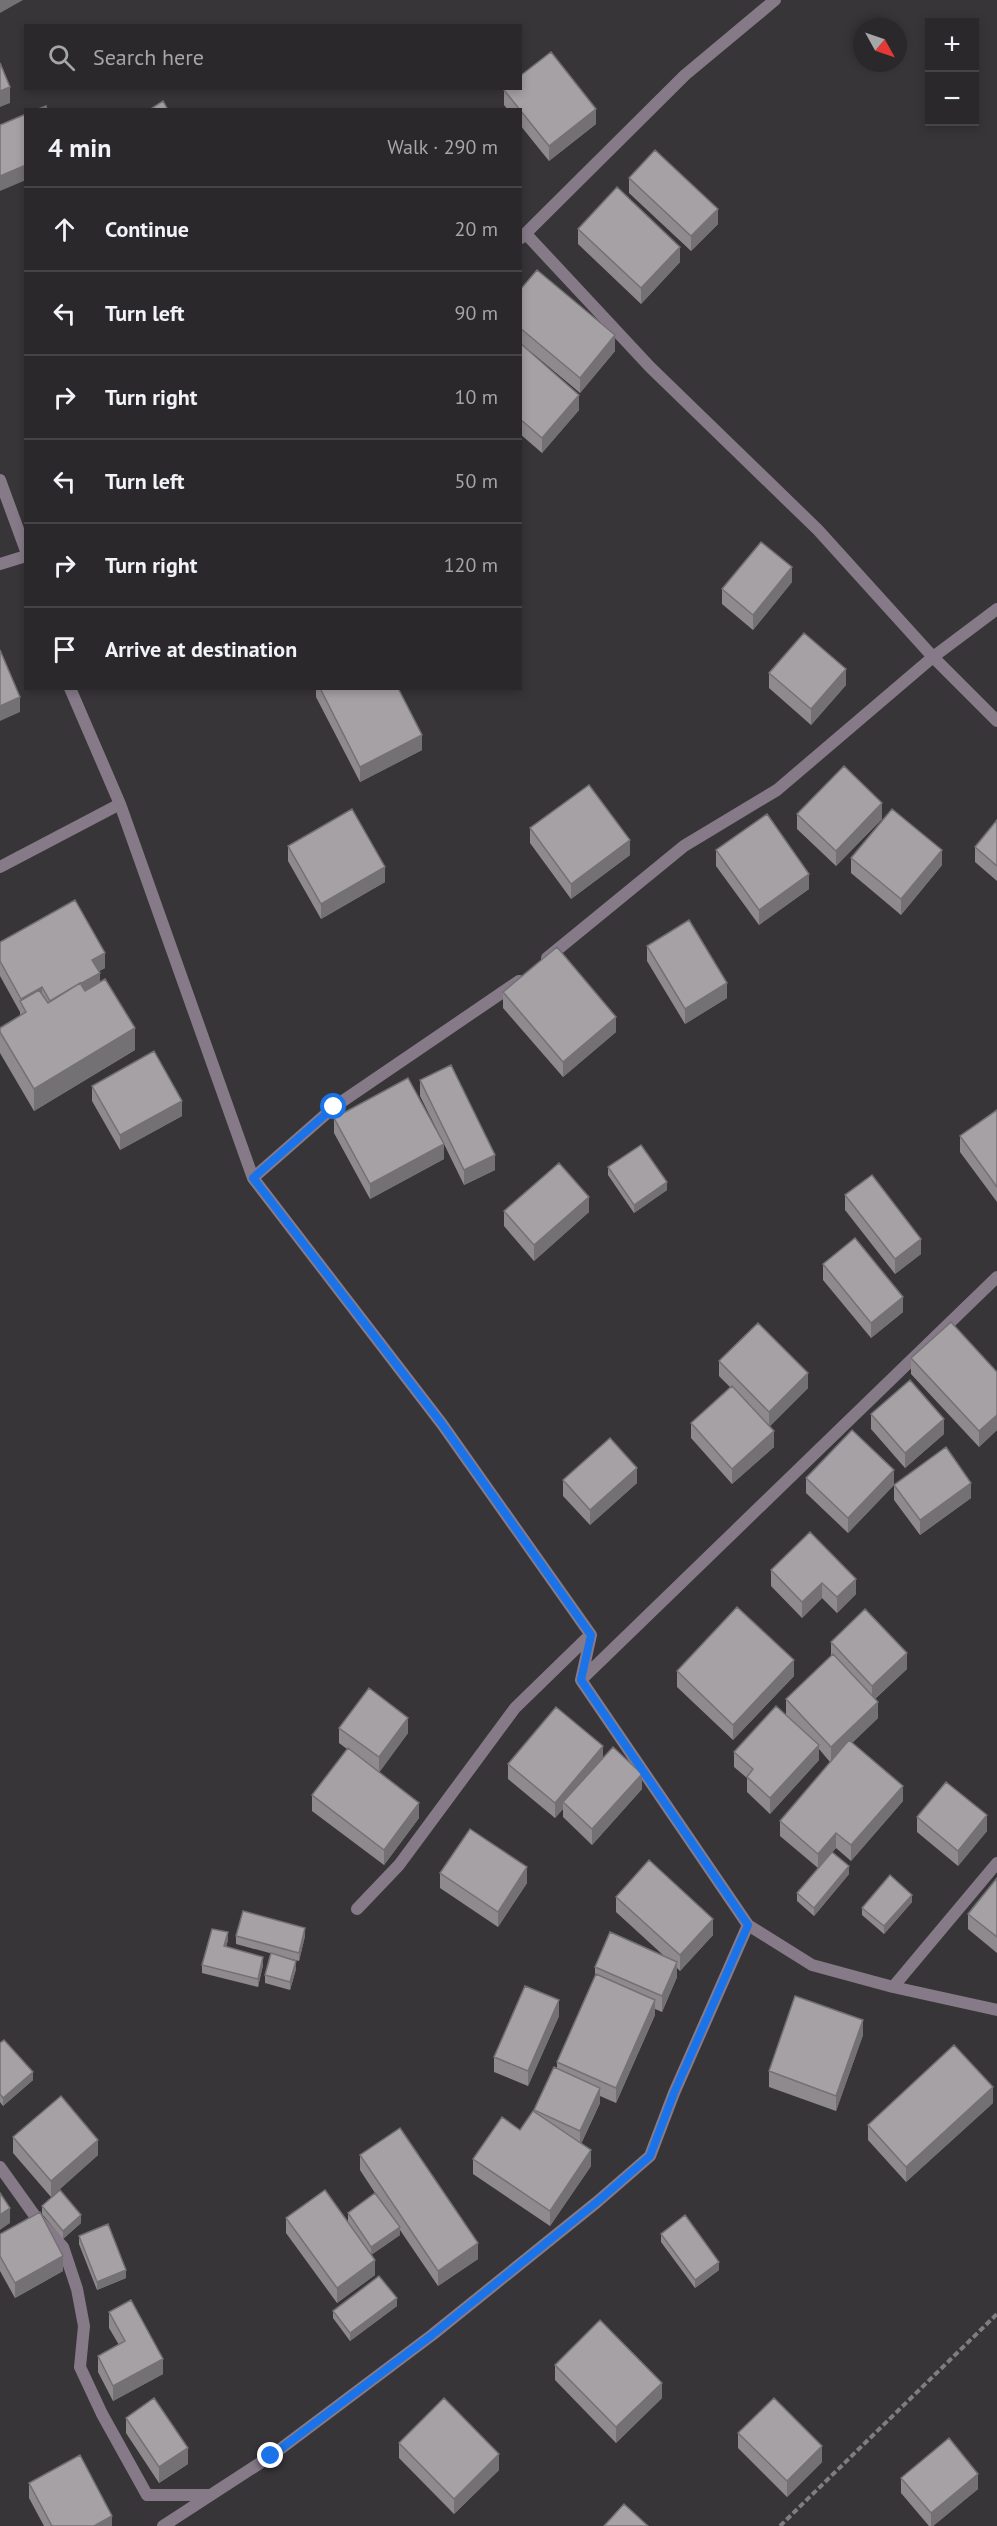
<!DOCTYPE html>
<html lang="en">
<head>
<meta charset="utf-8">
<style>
  :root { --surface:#2a282a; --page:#323032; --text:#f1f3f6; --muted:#a5a6a8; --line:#464447 }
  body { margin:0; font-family:"PT Sans",sans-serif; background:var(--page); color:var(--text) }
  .controls { position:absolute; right:18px; top:18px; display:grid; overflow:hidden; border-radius:0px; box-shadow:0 3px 9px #0003 }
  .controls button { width:54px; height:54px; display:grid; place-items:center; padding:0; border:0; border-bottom:2px solid var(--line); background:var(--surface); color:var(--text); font:30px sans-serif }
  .compass { position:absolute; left:853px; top:18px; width:54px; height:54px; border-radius:50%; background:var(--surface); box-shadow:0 3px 9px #0003; rotate:130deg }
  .stop { position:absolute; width:18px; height:18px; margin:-14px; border:4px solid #1a73e8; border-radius:50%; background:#fff }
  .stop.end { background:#1a73e8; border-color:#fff; box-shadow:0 2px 6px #0008 }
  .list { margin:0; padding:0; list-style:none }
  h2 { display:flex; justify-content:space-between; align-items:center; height:78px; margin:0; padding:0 24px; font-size:26px }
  h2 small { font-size:20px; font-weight:400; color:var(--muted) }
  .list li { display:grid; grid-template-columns:39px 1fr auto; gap:18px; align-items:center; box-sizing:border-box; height:84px; padding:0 24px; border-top:2px solid var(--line) }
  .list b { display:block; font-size:22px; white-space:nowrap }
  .list em { font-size:20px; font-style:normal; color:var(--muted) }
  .icon { flex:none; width:33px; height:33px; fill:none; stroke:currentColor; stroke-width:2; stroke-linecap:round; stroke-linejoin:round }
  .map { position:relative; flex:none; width:997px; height:2526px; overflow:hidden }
  .search { position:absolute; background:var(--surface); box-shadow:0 3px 9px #0003; left:24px; top:24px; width:498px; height:66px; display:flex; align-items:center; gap:15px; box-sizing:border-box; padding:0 21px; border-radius:0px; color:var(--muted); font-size:22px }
  .panel { position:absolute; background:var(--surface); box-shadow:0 3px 9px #0003; left:24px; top:108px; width:498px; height:582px; border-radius:0px }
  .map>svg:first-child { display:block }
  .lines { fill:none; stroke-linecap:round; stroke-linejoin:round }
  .path { stroke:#807d80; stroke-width:4; stroke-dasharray:6 3; stroke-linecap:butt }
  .service { stroke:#867a88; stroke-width:12 }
  .minor { stroke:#867a88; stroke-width:12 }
  .wall { fill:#8e8a8e }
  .shaded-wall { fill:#747174 }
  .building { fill:#a5a1a5; stroke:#747174; stroke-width:1.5 }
  .route { stroke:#1a73e8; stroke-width:8 }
</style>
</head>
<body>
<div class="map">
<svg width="997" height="2526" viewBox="0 0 997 2526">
  <rect width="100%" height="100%" fill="#383538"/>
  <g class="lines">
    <path class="path" d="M780,2526L997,2314"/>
    <path class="service" d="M0,564L26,556
      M0,2167L35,2216L63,2247L77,2289L84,2326L80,2367L102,2414L147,2495H210"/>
    <path class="minor" d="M526,234L650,367L818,530L933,657L997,609
      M521,238L685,75L775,0
      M0,480L26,551
      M70,688L120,804L253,1178L442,1424L591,1635L581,1680L748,1925L812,1965L893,1987L997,2010
      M0,867L120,804
      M547,958L684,846L777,790L933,657L997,721
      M253,1178L334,1107L519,981
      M582,1679L997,1277
      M357,1909L399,1865L515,1708L590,1635
      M893,1987L997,1863
      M163,2526L271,2456L432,2335L597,2202L650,2156L674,2093L748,1925"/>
  </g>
  <path class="wall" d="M504,90L596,124L549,161L520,125V110H508L504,105Z
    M629,178L718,224L691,251L629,193Z
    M578,229L680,262L641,304L578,244Z
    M520,290L615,351L580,393L530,351L579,410L542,453L520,434Z
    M792,582L753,630L722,604V589Z
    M769,673L846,685L811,725L769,688Z
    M316,688H398L422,750L360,782L316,697Z
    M797,814L882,819L836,866L797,829Z
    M997,820V881L975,862V847Z
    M530,828L630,855L571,899L530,843Z
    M288,846L385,882L321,919L288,861Z
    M716,850L809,889L759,925L716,866Z
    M851,858L942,865L901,915L851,873Z
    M0,942L105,968L99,971L100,982L135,1050L34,1111L0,1053V1028L20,1016V1012L0,976Z
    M647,946L727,998L685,1024L647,961Z
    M503,992L616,1032L563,1077L503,1008Z
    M420,1080L495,1170L464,1185L444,1144V1159L370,1199L334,1133V1118L444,1144L420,1096Z
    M92,1086L182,1116L120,1150L92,1101Z
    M997,1110V1202L960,1152V1136Z
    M608,1167L667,1190L634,1213L608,1175Z
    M845,1195L921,1254L895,1274L845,1210Z
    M504,1211L589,1212L534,1261L504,1226Z
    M823,1264L903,1312L871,1338L823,1280Z
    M911,1358L997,1372V1430L979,1447L911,1374Z
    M719,1361L808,1388L769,1427L774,1447L732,1484L691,1438V1423L730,1387L719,1376Z
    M871,1414L944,1434L905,1468L871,1429Z
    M806,1478L894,1485L848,1533L806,1493Z
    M563,1480L637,1483L590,1525L563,1496Z
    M894,1485L971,1498L920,1535L894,1500Z
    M810,1532L856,1594L837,1613L822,1598L802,1618L771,1586V1570Z
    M831,1642L907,1669L875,1699L878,1718L852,1743L903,1801L851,1861L836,1848L832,1852L849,1874L814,1916L797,1901V1893L818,1868L780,1836V1821L830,1762L819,1749V1760L770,1814L747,1792V1778L734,1767V1752L786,1715V1699L831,1657Z
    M677,1671L794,1676L733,1740L677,1687Z
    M339,1728L408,1733L379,1772L419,1818L384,1865L312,1811V1795L347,1749L339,1743Z
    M603,1758L642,1789L592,1845L563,1817V1809L555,1818L508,1779V1764Z
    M917,1817L987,1831L958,1866L917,1832Z
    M440,1873L527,1883L498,1927L440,1888Z
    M997,1878V1953L968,1929V1914Z
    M616,1897L713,1935L680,1971L677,1968V1977L662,2012L655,2009V2015L616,2103L600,2096V2103L581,2144L591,2166L550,2226L473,2174V2159L520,2130L534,2111L557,2069V2062L595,1977V1967L663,1955L616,1912Z
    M912,1902L884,1934L862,1915V1908Z
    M236,1936H305L299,1961L236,1944Z
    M228,1940L226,1947L263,1965L258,1987L202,1973V1965Z
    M296,1969L290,1990L265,1983V1975Z
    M559,2016L528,2086L494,2072V2057Z
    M863,2035L836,2111L769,2087V2071Z
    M0,2043L33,2080L3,2106L0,2102Z
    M993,2103L906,2182L868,2140V2125Z
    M13,2137L98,2155L51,2197L13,2153Z
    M360,2155L478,2259L438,2286L400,2230V2235L371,2255L375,2275L337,2303L286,2233V2218L348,2221V2213L375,2193L360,2170Z
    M42,2206L81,2223L63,2239L42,2214Z
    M0,2234L63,2271L15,2298L0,2271Z
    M661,2234L719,2270L695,2288L661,2242Z
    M79,2236L126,2278L97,2290L79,2244Z
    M397,2306L350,2341L333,2318V2311Z
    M109,2312L163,2374L113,2401L98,2372V2356L119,2345L109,2328Z
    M555,2365L662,2398L616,2443L555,2380Z
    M126,2418L188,2464L159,2483L126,2433Z
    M738,2433L822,2462L787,2497L738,2448Z
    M399,2443L499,2470L454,2514L399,2458Z
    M901,2478L978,2489L933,2526H929L901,2493Z
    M29,2483L112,2526H44L29,2498Z"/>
  <path class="shaded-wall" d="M0,0H23L0,13Z
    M10,87V103L0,107V91Z
    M596,109V124L549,161V146Z
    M26,165V180L0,191V176Z
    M718,209V224L691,251V236Z
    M680,247V262L641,304V288Z
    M615,335V351L580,393V378Z
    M579,395V410L542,453V438Z
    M792,567V582L753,630V615Z
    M846,669V685L811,725V709Z
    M20,697V712L0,721V706Z
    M422,735V750L360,782V767Z
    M882,803V819L836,866V851Z
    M630,840V855L571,899V884Z
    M942,850V865L901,915V899Z
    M385,867V882L321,919V904Z
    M809,874V889L759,925V910Z
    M105,953V968L92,975V960Z
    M100,973V988L50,1001Z
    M727,983V998L685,1024V1009Z
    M42,987V1002L21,1003V999Z
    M616,1017V1032L563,1077V1062Z
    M135,1028V1050L34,1111V1089Z
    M182,1101V1116L120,1150V1135Z
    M444,1144V1159L370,1199V1184Z
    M495,1155V1170L464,1185V1170Z
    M667,1182V1190L634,1213V1205Z
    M589,1197V1212L534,1261V1245Z
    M921,1239V1254L895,1274V1259Z
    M903,1297V1312L871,1338V1323Z
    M808,1373V1388L769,1427V1412Z
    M997,1415V1430L979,1447V1431Z
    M944,1419V1434L905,1468V1453Z
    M774,1431V1447L732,1484V1469Z
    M637,1468V1483L590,1525V1510Z
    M894,1470V1485L848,1533V1518Z
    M971,1483V1498L920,1535V1520Z
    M856,1579V1594L837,1613V1597Z
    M822,1583V1598L802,1618V1602Z
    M907,1653V1669L872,1701V1686Z
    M794,1660V1676L733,1740V1725Z
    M878,1702V1718L831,1763V1747Z
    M408,1718V1733L379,1773V1757Z
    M819,1745V1760L770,1814V1798Z
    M603,1746V1762L563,1802V1809L555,1818V1803Z
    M642,1774V1789L592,1845V1829Z
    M903,1786V1801L851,1861V1845Z
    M419,1803V1818L384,1865V1850Z
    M987,1815V1831L958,1866V1851Z
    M836,1833V1848L818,1869V1854Z
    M849,1866V1874L814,1916V1908Z
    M527,1867V1883L498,1927V1912Z
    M912,1895V1902L884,1934V1926Z
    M713,1919V1935L680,1971V1955Z
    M305,1928V1936L299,1961V1953Z
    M228,1932V1940L224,1954V1946Z
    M263,1957V1965L258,1987V1979Z
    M296,1961V1969L290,1990V1982Z
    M677,1962V1977L662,2012V1996Z
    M559,2000V2016L528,2086V2071Z
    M655,2000V2015L616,2103V2088Z
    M863,2020V2035L836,2111V2096Z
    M33,2072V2080L3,2106V2098Z
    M993,2087V2103L906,2182V2167Z
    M600,2088V2103L580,2146V2131Z
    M98,2140V2155L51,2197V2181Z
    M591,2150V2166L550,2226V2211Z
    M10,2208V2223L0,2230V2215Z
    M81,2215V2223L63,2239V2231Z
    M400,2227V2235L371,2255V2247Z
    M478,2243V2259L438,2286V2271Z
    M63,2256V2271L15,2298V2283Z
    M375,2260V2275L337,2303V2288Z
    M719,2262V2270L695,2288V2280Z
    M126,2270V2278L97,2290V2282Z
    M397,2298V2306L350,2341V2333Z
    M163,2359V2374L113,2401V2386Z
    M662,2383V2398L616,2443V2427Z
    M822,2446V2462L787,2497V2481Z
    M188,2448V2464L159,2483V2467Z
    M499,2454V2470L454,2514V2499Z
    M978,2474V2489L933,2526H931V2513Z
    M112,2516V2526H94Z"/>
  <path class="building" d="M551,52L596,109L549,146L504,90L506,88H520V76Z
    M0,63L10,87L0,91Z
    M163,101L168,110H149Z
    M46,106L47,110H36Z
    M26,114V165L0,176V125Z
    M655,150L718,209L691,236L629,178Z
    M617,187L680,247L641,288L578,229Z
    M537,270L615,335L580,378L520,328V290Z
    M520,343L579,395L542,438L520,419Z
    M761,542L792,567L753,615L722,589Z
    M804,633L846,669L811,709L769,673Z
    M0,650L20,697L0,706Z
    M320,688H398L422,735L360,767Z
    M844,766L882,803L836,851L797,814Z
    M589,785L630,840L571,884L530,828Z
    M352,809L385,867L321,904L288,846Z
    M892,809L942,850L901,899L851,858Z
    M767,814L809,874L759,910L716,850Z
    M997,820V866L975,847Z
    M75,900L105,953L92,960L100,973L80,984V983L50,1001L42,987L21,999L0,961V942Z
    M689,920L727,983L685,1009L647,946Z
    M557,947L616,1017L563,1062L503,992Z
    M105,979L135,1028L34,1089L0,1032V1028L26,1012L20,1001L39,990L48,1003L80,983L85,991Z
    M154,1051L182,1101L120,1135L92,1086Z
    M451,1065L495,1155L464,1170L420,1080Z
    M408,1078L444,1144L370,1184L334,1118Z
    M997,1110V1187L960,1136Z
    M641,1145L667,1182L634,1205L608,1167Z
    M559,1163L589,1197L534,1245L504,1211Z
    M872,1175L921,1239L895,1259L845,1195Z
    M855,1238L903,1297L871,1323L823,1264Z
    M951,1322L997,1372V1415L979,1431L911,1358Z
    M758,1323L808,1373L769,1412L719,1361Z
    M910,1380L944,1419L905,1453L871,1414Z
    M732,1386L774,1431L732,1469L691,1423Z
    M852,1430L894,1470L848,1518L806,1478Z
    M610,1438L637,1468L590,1510L563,1480Z
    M946,1447L971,1483L920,1520L894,1485Z
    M810,1532L856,1579L837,1597L822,1583L802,1602L771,1570Z
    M737,1607L794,1660L733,1725L677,1671Z
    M865,1609L907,1653L872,1686L831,1642Z
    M833,1654L878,1702L831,1747L786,1699Z
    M369,1688L408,1718L379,1757L339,1728Z
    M776,1706L819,1745L770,1798L747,1777L753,1769L734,1752Z
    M556,1707L603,1746L555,1803L508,1764Z
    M849,1740L903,1786L851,1845L836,1833L818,1854L780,1821Z
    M613,1747L642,1774L592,1829L563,1802Z
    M348,1748L419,1803L384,1850L312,1795Z
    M946,1782L987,1815L958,1851L917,1817Z
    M470,1829L527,1867L498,1912L440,1873Z
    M832,1852L849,1866L814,1908L797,1893Z
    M649,1860L713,1919L680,1955L616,1897Z
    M890,1875L912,1895L884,1926L862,1908Z
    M997,1878V1937L968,1914Z
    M243,1911L305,1928L299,1953L236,1936Z
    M212,1929L228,1932L224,1946L263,1957L258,1979L202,1965Z
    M610,1932L677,1962L662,1996L595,1967Z
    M271,1953L296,1961L290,1982L265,1975Z
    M596,1974L655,2000L616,2088L557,2062Z
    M525,1986L559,2000L528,2071L494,2057Z
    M795,1996L863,2020L836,2096L769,2071Z
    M4,2040L33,2072L3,2098L0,2094V2043Z
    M954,2045L993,2087L906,2167L868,2125Z
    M554,2067L600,2088L580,2131L534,2110Z
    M61,2096L98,2140L51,2181L13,2137Z
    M533,2111L591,2150L550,2211L473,2159L502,2117L520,2130Z
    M400,2128L478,2243L438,2271L360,2155Z
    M60,2190L81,2215L63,2231L42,2206Z
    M325,2190L375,2260L337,2288L286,2218Z
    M0,2193L10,2208L0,2215Z
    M375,2193L400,2227L371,2247L348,2213Z
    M40,2212L63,2256L15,2283L0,2256V2234Z
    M685,2215L719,2262L695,2280L661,2234Z
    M108,2224L126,2270L97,2282L79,2236Z
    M379,2276L397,2298L350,2333L333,2311Z
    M131,2300L163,2359L113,2386L98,2356L125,2341L109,2312Z
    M600,2320L662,2383L616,2427L555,2365Z
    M154,2398L188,2448L159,2467L126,2418Z
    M444,2398L499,2454L454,2499L399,2443Z
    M774,2398L822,2446L787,2481L738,2433Z
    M949,2438L978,2474L931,2513L901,2478Z
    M80,2455L112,2516L94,2526H52L29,2483Z
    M624,2504L648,2526H604Z"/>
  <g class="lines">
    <path class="route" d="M271,2456L432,2335L597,2202L650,2156L674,2093L748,1925L581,1680L591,1635L442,1424L253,1178L334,1107"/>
  </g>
</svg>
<div class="controls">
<button>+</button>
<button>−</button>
</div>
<svg class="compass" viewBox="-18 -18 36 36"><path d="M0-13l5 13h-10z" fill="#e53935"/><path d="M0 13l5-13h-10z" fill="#a5a6a8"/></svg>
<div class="stop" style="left:334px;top:1107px"></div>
<div class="stop end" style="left:271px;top:2456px"></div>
<div class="search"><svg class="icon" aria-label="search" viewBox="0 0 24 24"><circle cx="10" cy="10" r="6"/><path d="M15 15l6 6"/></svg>Search here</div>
<section class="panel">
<h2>4 min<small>Walk · 290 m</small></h2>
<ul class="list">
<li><svg class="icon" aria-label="ahead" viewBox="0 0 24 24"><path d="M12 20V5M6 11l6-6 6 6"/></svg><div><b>Continue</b></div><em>20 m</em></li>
<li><svg class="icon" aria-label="left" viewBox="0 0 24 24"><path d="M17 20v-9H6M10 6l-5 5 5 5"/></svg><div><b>Turn left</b></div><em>90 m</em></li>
<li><svg class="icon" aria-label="right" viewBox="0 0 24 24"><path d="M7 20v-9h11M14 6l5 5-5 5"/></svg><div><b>Turn right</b></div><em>10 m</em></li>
<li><svg class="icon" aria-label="left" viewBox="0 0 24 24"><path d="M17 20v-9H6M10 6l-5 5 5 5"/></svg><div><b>Turn left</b></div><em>50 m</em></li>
<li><svg class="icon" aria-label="right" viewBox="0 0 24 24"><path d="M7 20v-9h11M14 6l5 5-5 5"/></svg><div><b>Turn right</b></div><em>120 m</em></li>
<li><svg class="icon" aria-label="arrive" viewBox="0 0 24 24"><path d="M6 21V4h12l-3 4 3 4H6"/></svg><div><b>Arrive at destination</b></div></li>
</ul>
</section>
</div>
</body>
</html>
